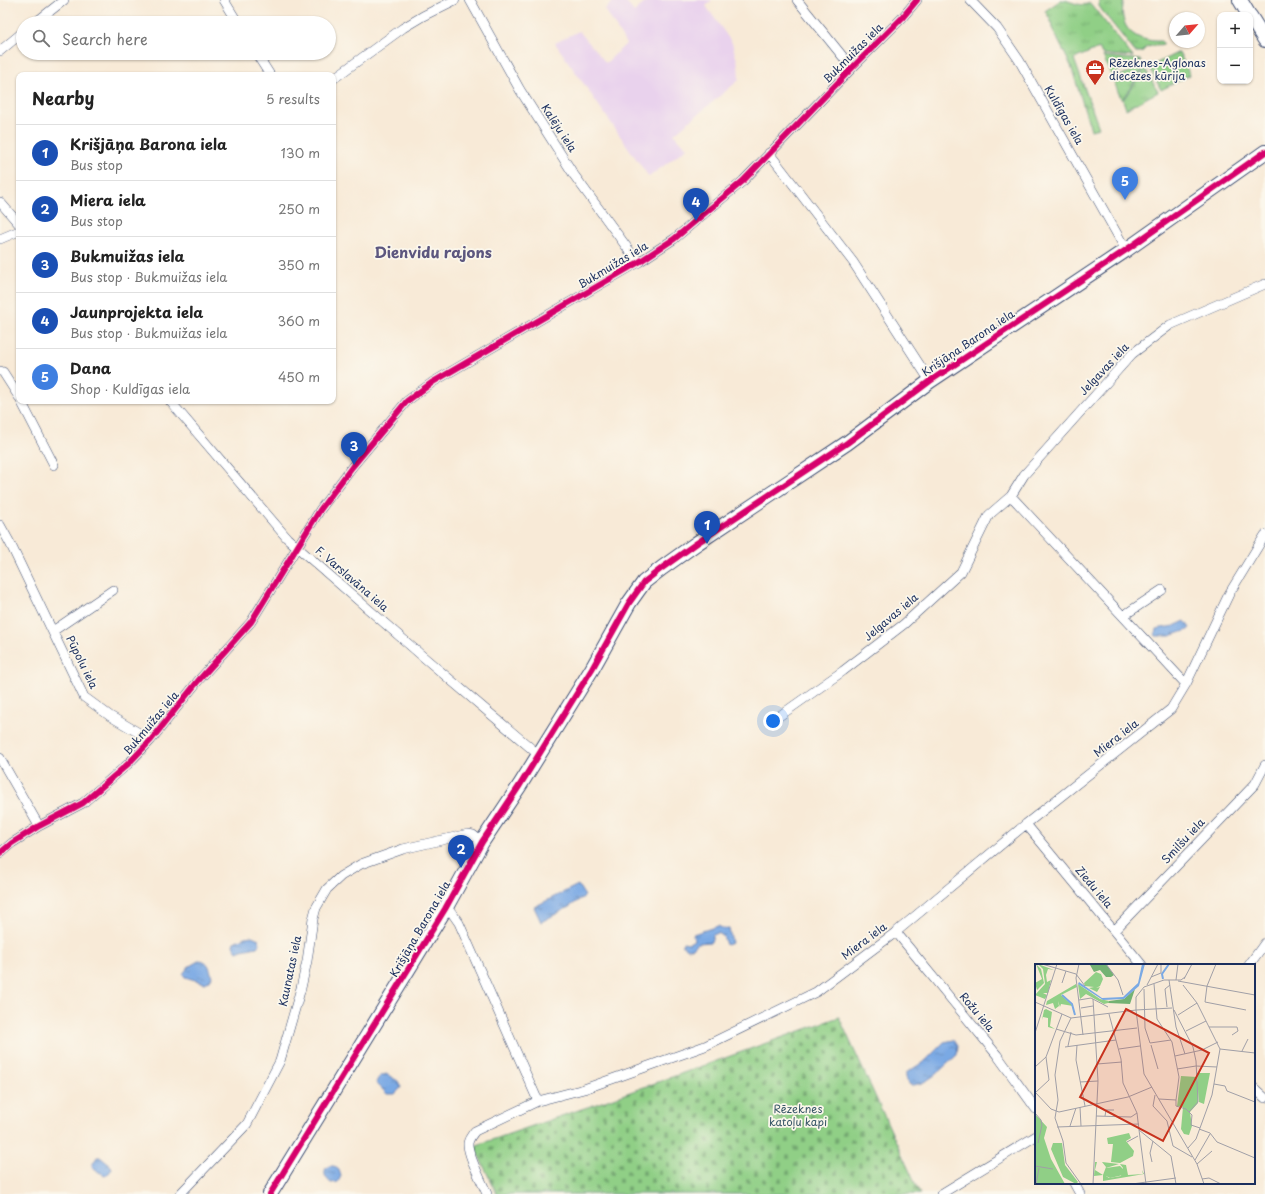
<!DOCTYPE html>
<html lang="en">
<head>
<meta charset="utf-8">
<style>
  :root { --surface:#fff; --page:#f2f2f2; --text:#222; --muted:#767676; --line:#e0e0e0; --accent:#7c3aed }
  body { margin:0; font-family:"Playpen Sans",sans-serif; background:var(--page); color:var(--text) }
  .controls { position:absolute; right:12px; top:12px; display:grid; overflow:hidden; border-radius:8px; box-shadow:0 1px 3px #0004 }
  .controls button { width:36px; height:36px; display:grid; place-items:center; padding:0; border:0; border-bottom:1px solid var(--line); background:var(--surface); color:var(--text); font:20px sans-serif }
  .compass { position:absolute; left:1169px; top:12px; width:36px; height:36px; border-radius:50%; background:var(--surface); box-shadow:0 1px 3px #0004; rotate:62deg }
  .you { position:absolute; left:773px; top:721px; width:14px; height:14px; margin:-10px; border:3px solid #fff; border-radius:50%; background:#1a73e8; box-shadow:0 0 0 6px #1a73e833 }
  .badge { display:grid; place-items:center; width:26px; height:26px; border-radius:50%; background:var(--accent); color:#fff; font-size:13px; font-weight:700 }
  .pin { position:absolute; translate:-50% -33px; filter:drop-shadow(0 1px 2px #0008) }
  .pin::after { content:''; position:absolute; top:21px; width:14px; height:12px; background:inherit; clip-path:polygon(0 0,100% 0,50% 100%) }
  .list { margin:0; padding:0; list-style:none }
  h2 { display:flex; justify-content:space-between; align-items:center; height:52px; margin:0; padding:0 16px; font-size:17px }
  h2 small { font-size:13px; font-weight:400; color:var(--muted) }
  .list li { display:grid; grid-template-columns:26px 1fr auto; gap:12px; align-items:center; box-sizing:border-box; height:56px; padding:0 16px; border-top:1px solid var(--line) }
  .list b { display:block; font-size:15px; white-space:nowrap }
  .list p { margin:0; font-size:13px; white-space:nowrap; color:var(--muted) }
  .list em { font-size:13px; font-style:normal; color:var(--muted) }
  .icon { flex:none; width:22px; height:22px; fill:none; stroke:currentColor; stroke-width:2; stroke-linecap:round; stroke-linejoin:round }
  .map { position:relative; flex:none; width:1265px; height:1194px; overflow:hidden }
  .search { position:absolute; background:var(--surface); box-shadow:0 1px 3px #0004; left:16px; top:16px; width:320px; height:44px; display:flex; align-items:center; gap:10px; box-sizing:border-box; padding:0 14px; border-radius:22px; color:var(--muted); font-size:15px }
  .panel { position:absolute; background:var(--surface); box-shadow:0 1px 3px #0004; left:16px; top:72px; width:320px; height:332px; border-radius:8px }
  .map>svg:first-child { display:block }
  .built { fill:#e9d2ed }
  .grass { fill:url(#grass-tufts); stroke:#567f72 }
  .cemetery { fill:url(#cemetery-stones); stroke:#567f72 }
  .water { fill:url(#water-ripples); stroke:#4a6ca1 }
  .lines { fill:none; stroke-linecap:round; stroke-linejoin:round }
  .street-casing { stroke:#3c4b70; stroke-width:10 }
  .primary-casing { stroke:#3c4b70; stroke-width:16 }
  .street { stroke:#fff; stroke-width:9 }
  .primary { stroke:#fff; stroke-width:14 }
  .cycleway-casing { stroke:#fbf7ec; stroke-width:8 }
  .cycleway { stroke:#d6006c; stroke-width:6 }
  .labels { text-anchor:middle; stroke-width:3.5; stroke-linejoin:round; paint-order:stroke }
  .street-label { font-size:11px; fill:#1b2f5e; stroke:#fbf7ec }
  .poi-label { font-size:11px; fill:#1b2f5e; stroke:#fbf7ec; text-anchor:start }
  .park-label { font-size:11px; fill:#385768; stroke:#fbf7ec }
  .district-label { font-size:15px; font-weight:bold; fill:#5d577f; stroke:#fbf7ec }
  .inset-river { fill:none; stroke:#7aa9e4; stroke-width:2 }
  .inset-road { fill:none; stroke:#a09fa7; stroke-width:1 }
  .view { fill:#c8321e; fill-opacity:0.15; stroke:#c8321e; stroke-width:2 }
  .inset-edge { fill:none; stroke:#1b2f5e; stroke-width:2 }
</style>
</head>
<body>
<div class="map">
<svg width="1265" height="1194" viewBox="0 0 1265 1194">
  <defs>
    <pattern id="grass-tufts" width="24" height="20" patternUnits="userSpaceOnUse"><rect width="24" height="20" fill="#90cf86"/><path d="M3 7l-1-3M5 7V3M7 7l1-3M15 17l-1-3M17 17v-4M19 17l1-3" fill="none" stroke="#75a871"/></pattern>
    <pattern id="cemetery-stones" width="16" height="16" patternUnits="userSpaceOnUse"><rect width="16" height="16" fill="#90cf86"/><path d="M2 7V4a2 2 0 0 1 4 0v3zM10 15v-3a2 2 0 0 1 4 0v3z" fill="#75a871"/></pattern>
    <pattern id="water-ripples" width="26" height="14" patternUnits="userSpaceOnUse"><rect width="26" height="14" fill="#7aa9e4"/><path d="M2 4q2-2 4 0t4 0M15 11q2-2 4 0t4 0" fill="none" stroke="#638abc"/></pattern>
  </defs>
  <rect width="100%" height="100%" fill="#fbf7ec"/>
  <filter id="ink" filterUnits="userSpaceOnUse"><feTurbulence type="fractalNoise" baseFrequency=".025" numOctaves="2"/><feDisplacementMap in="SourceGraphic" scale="8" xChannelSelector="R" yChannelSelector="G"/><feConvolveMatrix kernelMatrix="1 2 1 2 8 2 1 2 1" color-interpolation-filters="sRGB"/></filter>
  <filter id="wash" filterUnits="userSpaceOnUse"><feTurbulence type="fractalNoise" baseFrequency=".012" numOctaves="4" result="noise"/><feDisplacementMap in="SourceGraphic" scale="16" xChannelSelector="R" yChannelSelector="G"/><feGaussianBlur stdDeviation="0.9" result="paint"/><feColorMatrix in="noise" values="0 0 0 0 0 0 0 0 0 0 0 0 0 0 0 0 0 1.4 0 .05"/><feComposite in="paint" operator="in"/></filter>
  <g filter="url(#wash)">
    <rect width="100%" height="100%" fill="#f8ead7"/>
    <path class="built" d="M615,0H624L634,12L648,0H712L706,6L732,43L738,64L739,80L674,134L687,148L649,177L555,43L579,31L606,63L626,44L605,9Z"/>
    <path class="grass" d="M1061,0C1072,0 1078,8 1090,3L1133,57L1102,54L1099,48L1074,59L1099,128L1091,130L1071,66L1052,28L1051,21L1045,11Z
      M1099,0H1124C1117,28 1135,42 1161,41L1164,44L1146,47L1143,52H1135L1103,12L1099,6Z
      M1179,52L1190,75L1161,90L1149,67Z
      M1103,56L1140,60L1141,62L1111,75Z
      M1143,65L1144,67L1122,100L1121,99L1113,79Z
      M1145,68L1158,92L1126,109L1123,100Z"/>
    <path class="cemetery" d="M839,1017L920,1194H497L474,1146L605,1101Z"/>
    <path class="water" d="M1185,621L1190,628L1188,630L1170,636H1156L1155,634L1156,629L1174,626Z
      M578,885L585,896L569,907L541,922L534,907Z
      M718,926L724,929H729L732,943L726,945L723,936L718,933L713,935L711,942L698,943L693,948L688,949L682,945L683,942L689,943L694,940L693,934Z
      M252,936L259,939L260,944L257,947L237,951L233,945L234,942L245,937Z
      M200,960C209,961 210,969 212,977L209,981L205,983L185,977L183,974L188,967Z
      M954,1040L958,1046L957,1055C944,1066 928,1086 910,1085L906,1079V1073L925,1061L944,1042Z
      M386,1074L398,1081L401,1087L399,1090L395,1094H387L376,1083C378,1077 380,1076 386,1074Z
      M97,1157H100L111,1166L112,1169L107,1175H105L93,1169L92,1165Z
      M329,1166H334L339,1170L341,1176L338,1182L331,1183C326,1179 323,1174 326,1168Z"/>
  </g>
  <g filter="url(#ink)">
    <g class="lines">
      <g class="street-casing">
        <path id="street" d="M224,0L238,23
          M470,0L520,90L574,175L631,253L639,262
          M797,0L852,68
          M970,0L997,28L1019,60L1126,250
          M35,23L64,0
          M0,51L23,32
          M256,53L270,75
          M333,79L403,28L423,16L455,0
          M769,153L853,262L930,381
          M0,202L19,224
          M0,239L19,231
          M0,371L3,372L19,397
          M21,401L54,465
          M170,401L287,538L297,547L420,654L539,755
          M0,525L10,543L84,697L110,716L151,740
          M1123,616L1162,590
          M53,631L113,590
          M1186,684L1011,496L1024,475L1132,354L1170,325L1265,284
          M778,717L843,671L904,624L961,572L989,515L1011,496
          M0,758L39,826
          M1026,824L1142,965
          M0,853L12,843L39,826L83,803L128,764L151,740L198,681L251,622L320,510L352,467L407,401L433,382L639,262L674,239L743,181L852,68L902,18L917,0
          M445,909L452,913L459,923L538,1101L584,1089L705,1046L816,992L896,932L1026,824L1171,709L1186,684L1229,594L1265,535
          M1114,931L1255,784L1265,765
          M896,932L997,1055L1036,1109
          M1249,965L1265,943
          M1254,1088L1265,1098
          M1074,1183L1080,1194
          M180,1194L247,1124L280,1061L301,988L307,961L313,919L316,908L327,889L341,876L361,864L403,849L468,834L473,835L482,842
          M487,1194C482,1182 467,1154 468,1143C469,1138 472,1135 475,1131L538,1101
          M941,1194L1036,1136"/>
      </g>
      <g class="primary-casing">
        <path id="primary" d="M1240,0L1249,15
          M1250,16L1265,40
          M270,1194L412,963L445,909L482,842L520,785L592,669L629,603L644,582L662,568L697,543L847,443L930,381L1126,250L1265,152"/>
      </g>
      <use href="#street" class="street"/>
      <use href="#primary" class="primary"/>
      <g class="cycleway-casing">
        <path id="cycleway" d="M0,853L12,843L39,826L83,803L128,764L151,740L198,681L251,622L320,510L352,467L407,401L433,382L639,262L674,239L743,181L852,68L902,18L917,0
          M270,1194L412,963L445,909L482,842L520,785L592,669L629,603L644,582L662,568L697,543L847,443L930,381L1126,250L1265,152"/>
      </g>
      <use href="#cycleway" class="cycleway"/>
    </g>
  </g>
  <defs>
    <g id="office-pin" transform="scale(1)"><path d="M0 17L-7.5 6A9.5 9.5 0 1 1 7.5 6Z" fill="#c8321e" stroke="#fbf7ec"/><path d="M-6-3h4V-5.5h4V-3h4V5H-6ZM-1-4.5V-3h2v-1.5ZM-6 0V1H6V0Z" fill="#fff"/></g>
  </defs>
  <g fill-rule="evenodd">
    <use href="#office-pin" x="1095" y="69"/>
  </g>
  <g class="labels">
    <g class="street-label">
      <text transform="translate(853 53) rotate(-45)" y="4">Bukmuižas iela</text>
      <text transform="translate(1064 115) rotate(60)" y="4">Kuldīgas iela</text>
      <text transform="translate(559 128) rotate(57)" y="4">Kalēju iela</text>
      <text transform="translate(613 265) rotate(-31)" y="4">Bukmuižas iela</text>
      <text transform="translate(968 343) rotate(-34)" y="4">Krišjāņa Barona iela</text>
      <text transform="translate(1104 369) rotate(-47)" y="4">Jelgavas iela</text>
      <text transform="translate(352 579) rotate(41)" y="4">F. Varslavāna iela</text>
      <text transform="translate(891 617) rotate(-40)" y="4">Jelgavas iela</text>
      <text transform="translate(82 662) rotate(64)" y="4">Pūpolu iela</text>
      <text transform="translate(151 723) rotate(-50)" y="4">Bukmuižas iela</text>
      <text transform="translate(1116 738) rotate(-38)" y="4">Miera iela</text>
      <text transform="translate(1183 841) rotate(-47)" y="4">Smilšu iela</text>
      <text transform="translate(1094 887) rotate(50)" y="4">Ziedu iela</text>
      <text transform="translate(420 929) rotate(-60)" y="4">Krišjāņa Barona iela</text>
      <text transform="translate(864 941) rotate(-37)" y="4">Miera iela</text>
      <text transform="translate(290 971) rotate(-78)" y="4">Kaunatas iela</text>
      <text transform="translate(977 1012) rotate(50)" y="4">Rožu iela</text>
    </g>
    <g class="poi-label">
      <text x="1109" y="67">Rēzeknes-Aglonas<tspan x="1109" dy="13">diecēzes kūrija</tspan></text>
    </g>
    <g class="park-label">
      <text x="798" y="1113">Rēzeknes<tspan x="798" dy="13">katoļu kapi</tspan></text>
    </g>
    <g class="district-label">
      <text x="433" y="258">Dienvidu rajons</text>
    </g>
  </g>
  <g transform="translate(1035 964)">
    <rect width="220" height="220" fill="#f8ead7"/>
    <path d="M1,0L6,5L9,19L2,26L0,19L7,15ZM3,0L19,6L13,5L11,11L12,18L16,16L13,29H8L12,31L10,35L0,31L10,20L8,5ZM61,8L66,10L68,15L65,22L61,24L65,23L62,28L54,24L59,23L50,22L49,19ZM41,20L42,23L26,31L38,42L26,40L25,43L23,37L24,42L20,45L18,39L11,41L12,37ZM43,20L65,35L74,37L73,39L69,40L51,30L45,35ZM11,45L17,48L15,62L20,65L13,63V54L8,53L7,56L9,46ZM60,198H62L60,206L68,211L71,203L67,198L84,200L71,204V212L74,214L86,212L88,204L85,200L91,201L93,211L108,210L107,206L109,210L68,217V211L59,212Z" fill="#90cf86"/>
    <path d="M71,0L79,11L76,13H71L65,6L59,8L55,1ZM100,25L95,40L73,39L74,37L89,35Z" fill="#74b273"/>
    <path d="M146,112L162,113L164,123L163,139L155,148L157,162L154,171L149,170L146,165L148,143L142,142ZM94,169L96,174L91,177L99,187L98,192L85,199L76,198L78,180H73L72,174ZM18,179H27L30,201L43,218L41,220L28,213L16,185Z" fill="#90cf86"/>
    <path d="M162,109H175L169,140L164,138ZM1,151L12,163L9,174L16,195L30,220H0Z" fill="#90cf86"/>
    <path d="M85,202L89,206L88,211L75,214L71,212V204Z" fill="#90cf86"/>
    <path d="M107,0H110L104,22L89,35L68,36L43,20L44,18L67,34L88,33L103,19Z" fill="#7aa9e4"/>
    <path class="inset-river" d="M128,15L127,10L134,0M27,31L37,40L40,51"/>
    <path class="inset-road" d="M7,0L41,10M44,0L41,14L48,71M71,0L83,16L88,31M181,0L172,22L170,38L211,46M41,10L50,22M116,13L126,9V0M150,13L146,16H129L109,23L101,33V46L109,110L162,200L169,220M149,15L157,0M134,16L141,63L150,90M141,16L143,0M143,17L220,31M27,19L31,7M119,20L122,55L137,78L144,113L141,136L124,135M112,21L123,0M148,21L162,39L185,85L177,131L161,175L153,184M109,25L110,64L115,79L136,76M58,35L63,117L58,220M44,36L56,34L73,43M0,38L36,54L101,46M132,43L130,25L135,21M46,44L58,42M101,46L137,44M139,46L158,83L161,97L163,138L154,148M74,50L86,95L88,119L102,149L104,166L136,192L141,220M143,51L162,39M36,54L25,77L20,111L23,136L20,154L28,177L31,199L46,220M174,63H202L203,67L197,71M21,65L41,71L102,64M151,67L171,57M0,69L22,0M42,81L41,96L50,142M116,81L123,105M33,82L36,68M30,83L81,76M84,85L105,82M185,85L220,89M207,87L213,75M140,92L167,86L183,78M62,100L87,98M0,103L11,93L27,50M142,105L161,102L182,103M45,118L63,117M179,120L190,122L192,127L220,138M0,128L16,145L24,148L93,133L117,123M0,129L14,116L11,93M120,131L118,142L132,157L138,182L157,193M141,136V142L151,145L157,151L156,161L165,164M45,143L46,162M0,149L6,156L7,161L3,179M61,152L96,153L102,149M70,152L71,146H79M35,162L41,144M22,163L104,160M164,165L175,169L182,178L220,194M104,166L111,220M92,178L103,172M160,196L175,170M117,198L115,189L118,177M162,200L177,187M0,202L18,205M167,215L174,214L186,220M1,220L4,204M97,220L141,214"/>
    <path class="view" d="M91,45L174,89L128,177L45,133Z"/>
    <rect width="220" height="220" class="inset-edge"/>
  </g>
</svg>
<div class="controls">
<button>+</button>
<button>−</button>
</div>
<svg class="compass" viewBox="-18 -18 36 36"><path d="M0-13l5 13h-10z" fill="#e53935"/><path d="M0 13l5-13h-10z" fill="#767676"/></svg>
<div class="you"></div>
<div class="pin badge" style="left:707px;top:544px;background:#1a4fb4">1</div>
<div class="pin badge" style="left:461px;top:868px;background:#1a4fb4">2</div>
<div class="pin badge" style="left:354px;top:465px;background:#1a4fb4">3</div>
<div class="pin badge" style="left:696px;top:221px;background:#1a4fb4">4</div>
<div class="pin badge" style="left:1125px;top:200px;background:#3f7fe0">5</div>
<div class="search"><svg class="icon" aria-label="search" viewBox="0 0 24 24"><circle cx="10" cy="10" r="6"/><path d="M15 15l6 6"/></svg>Search here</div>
<section class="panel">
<h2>Nearby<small>5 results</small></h2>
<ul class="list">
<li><span class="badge" style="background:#1a4fb4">1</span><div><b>Krišjāņa Barona iela</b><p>Bus stop</p></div><em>130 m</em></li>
<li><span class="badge" style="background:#1a4fb4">2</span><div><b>Miera iela</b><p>Bus stop</p></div><em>250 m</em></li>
<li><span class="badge" style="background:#1a4fb4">3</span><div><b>Bukmuižas iela</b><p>Bus stop · Bukmuižas iela</p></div><em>350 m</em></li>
<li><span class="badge" style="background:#1a4fb4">4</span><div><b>Jaunprojekta iela</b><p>Bus stop · Bukmuižas iela</p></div><em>360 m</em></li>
<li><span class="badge" style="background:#3f7fe0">5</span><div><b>Dana</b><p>Shop · Kuldīgas iela</p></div><em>450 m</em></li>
</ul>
</section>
</div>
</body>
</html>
